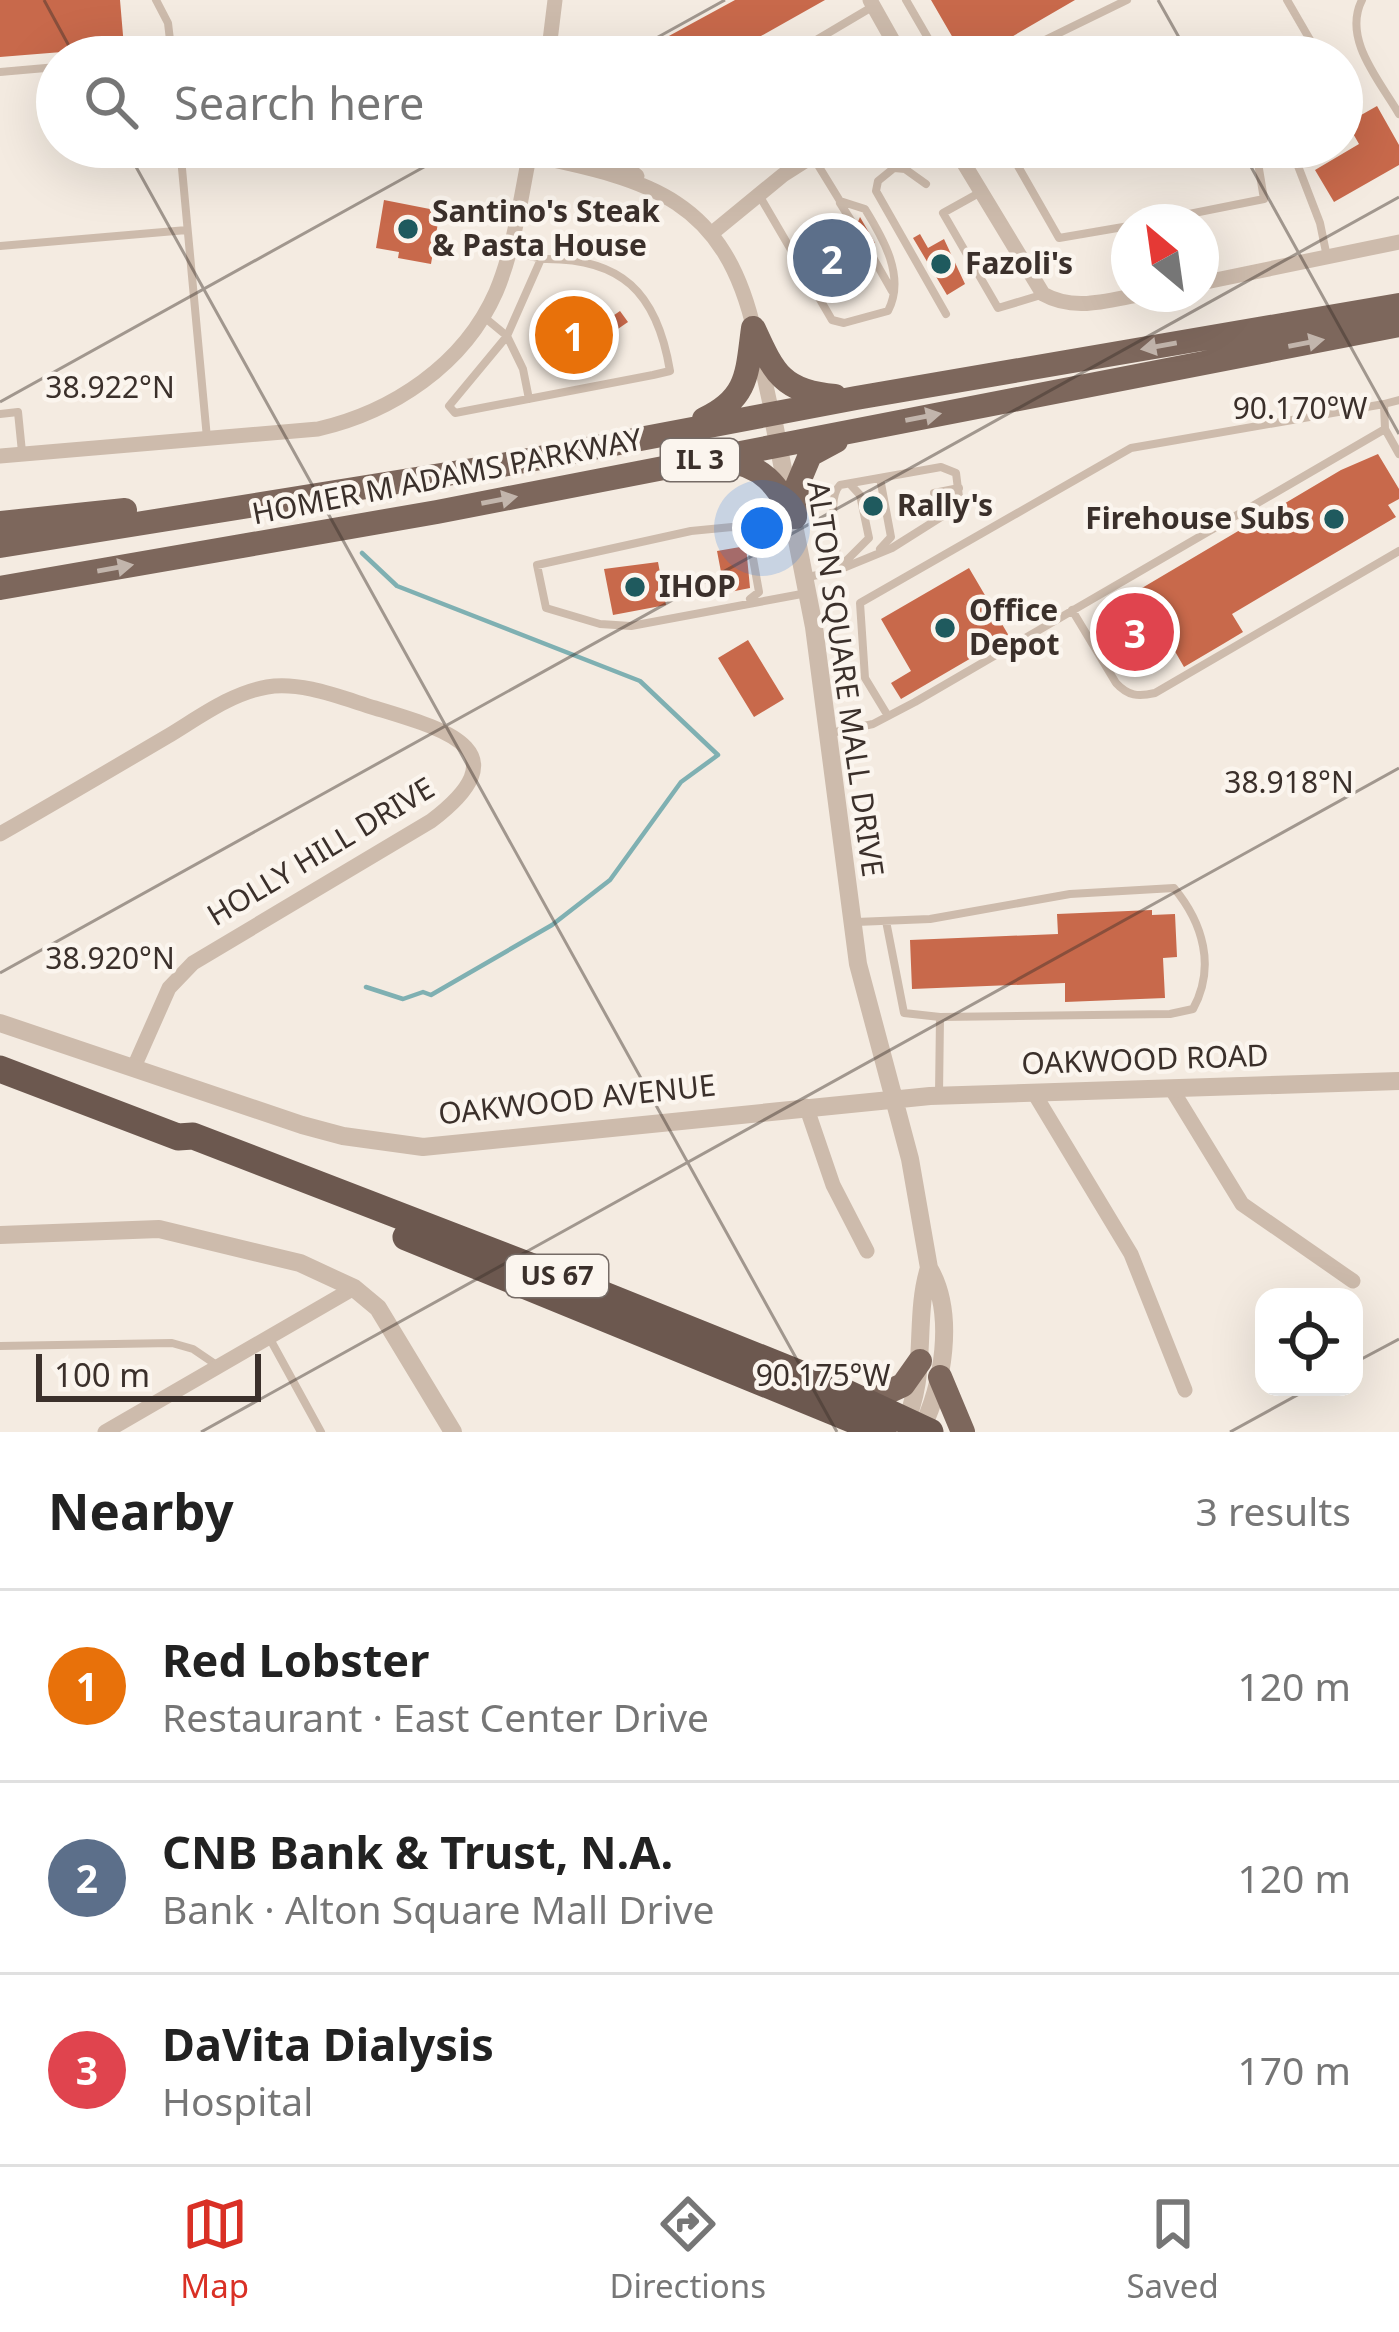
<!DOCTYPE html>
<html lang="en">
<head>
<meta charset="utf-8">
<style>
  :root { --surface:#fff; --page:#f2f2f2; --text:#222; --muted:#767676; --line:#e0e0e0; --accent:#d93025 }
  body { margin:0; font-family:"Noto Sans",sans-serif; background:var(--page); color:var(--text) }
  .controls { position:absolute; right:36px; bottom:36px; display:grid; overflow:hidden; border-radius:24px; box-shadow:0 12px 48px #0002 }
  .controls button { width:108px; height:108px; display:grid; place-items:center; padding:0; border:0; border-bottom:3px solid var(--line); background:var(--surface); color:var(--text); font:60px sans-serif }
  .compass { position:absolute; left:1111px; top:204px; width:108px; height:108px; border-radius:50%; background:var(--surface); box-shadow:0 12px 48px #0002; rotate:331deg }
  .scale { position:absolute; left:36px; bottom:30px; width:225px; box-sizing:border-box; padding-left:12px; border:6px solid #3b302b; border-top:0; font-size:33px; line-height:42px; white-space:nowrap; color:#3b302b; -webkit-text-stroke:9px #fbf5ee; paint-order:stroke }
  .you { position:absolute; left:762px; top:528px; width:42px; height:42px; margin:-30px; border:9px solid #fff; border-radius:50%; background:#1a73e8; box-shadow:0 0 0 18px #1a73e833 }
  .badge { display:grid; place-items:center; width:78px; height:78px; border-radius:50%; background:var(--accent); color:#fff; font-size:39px; font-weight:700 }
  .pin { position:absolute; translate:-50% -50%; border:6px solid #fff; box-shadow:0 3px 12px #0006 }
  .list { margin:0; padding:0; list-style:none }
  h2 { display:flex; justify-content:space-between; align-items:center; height:156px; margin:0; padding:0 48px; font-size:51px }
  h2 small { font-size:39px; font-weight:400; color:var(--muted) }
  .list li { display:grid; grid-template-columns:78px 1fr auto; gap:36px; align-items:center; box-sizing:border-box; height:192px; padding:0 48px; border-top:3px solid var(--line) }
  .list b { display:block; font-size:45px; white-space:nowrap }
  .list p { margin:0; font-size:39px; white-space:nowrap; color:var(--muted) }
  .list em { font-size:39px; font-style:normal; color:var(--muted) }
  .icon { flex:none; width:66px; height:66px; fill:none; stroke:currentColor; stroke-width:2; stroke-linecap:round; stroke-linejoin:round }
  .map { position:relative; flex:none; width:1399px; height:1432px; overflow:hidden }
  .search { position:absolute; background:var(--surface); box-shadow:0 12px 48px #0002; left:36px; right:36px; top:36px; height:132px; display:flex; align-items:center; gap:30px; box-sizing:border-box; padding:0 42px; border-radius:66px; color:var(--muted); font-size:45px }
  .sheet { height:732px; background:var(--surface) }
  nav { display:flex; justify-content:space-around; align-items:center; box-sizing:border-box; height:168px; border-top:3px solid var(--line); background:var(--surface); font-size:33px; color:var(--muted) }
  nav a { display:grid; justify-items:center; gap:6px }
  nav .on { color:var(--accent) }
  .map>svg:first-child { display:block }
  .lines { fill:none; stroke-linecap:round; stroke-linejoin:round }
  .stream { stroke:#7fb0b2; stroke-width:4.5 }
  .building { fill:#c8694b }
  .service { stroke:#cdbbac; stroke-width:8 }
  .minor { stroke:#cdbbac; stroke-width:15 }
  .tertiary { stroke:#cdbbac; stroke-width:18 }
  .primary { stroke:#7d675c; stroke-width:24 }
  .trunk { stroke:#6c584f; stroke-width:27 }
  .oneway { fill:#c2b5ac }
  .ticks { fill:none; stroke:#3b302b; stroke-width:3; stroke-opacity:0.45 }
  .poi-dot { fill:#1f5a5e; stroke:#fbf5ee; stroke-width:4.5 }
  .labels { text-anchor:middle; stroke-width:9; stroke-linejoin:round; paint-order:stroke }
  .shield { fill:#fbf5ee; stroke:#756b66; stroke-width:3 }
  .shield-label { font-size:27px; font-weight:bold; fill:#3b302b }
  .poi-label { font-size:30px; font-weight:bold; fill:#3b302b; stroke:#fbf5ee; text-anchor:start }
  .street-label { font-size:30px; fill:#3b302b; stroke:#fbf5ee }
  .ticks-label { font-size:30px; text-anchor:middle; fill:#3b302b; stroke:#fbf5ee; stroke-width:9; stroke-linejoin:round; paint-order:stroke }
</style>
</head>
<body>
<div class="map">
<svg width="1399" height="1432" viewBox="0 0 1399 1432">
  <rect width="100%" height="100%" fill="#f4ebe1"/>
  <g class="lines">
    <path class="stream" d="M362,553L397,586L640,681L718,755L681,782L610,880L552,925L431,995L423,992L403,999L366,987"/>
  </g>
  <path class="building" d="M0,0H120L124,47L0,57Z
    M735,0H825L754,40L756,44L734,57H664L656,43Z
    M931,0H1075L977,57H964Z
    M1377,106L1399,145V165L1334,202L1315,170L1359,144L1347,123Z
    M384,200L440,211L431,264L398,258L399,252L376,248Z
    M860,217L875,243L866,239L859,244L863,256L853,294L839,291L830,296L800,238L833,218L839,229L845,226L855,229Z
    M920,234L928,248L944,239L965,284L947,295L913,238Z
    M584,292L604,322L620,311L628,322L612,333L615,338L562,376L530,330Z
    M1378,454L1399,489V499L1388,505L1396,517L1232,614L1243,632L1223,644L1184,667L1173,648L1126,675L1093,617L1341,470Z
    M746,546L750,588L725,593L717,551Z
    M658,562L666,605L613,615L604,569Z
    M969,568L1009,636L901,699L891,683L911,671L881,619Z
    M748,640L784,699L754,717L718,658Z
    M1152,910V915L1175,914L1177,957L1163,958L1165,998L1065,1002V983L912,989L910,940L1058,934L1057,914Z"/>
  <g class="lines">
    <path class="service" d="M156,0L168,23L172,57
      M906,0L939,57
      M1287,0L1320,57
      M1362,0C1342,39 1380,81 1399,114
      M796,57V52L872,7
      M1010,57L1127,0
      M0,72L57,67
      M180,147L207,438
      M1007,147L1059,238L1129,226
      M1298,166L1320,223L1327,257
      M926,184L905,169L894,168L878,181L876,191L946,314
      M979,193L943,213L998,308L1041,295
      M759,195L832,320L844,323L888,311C906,277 883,238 865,209L840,201L813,157
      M840,203L852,222
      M1149,222L1264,199L1256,151L1259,147
      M0,246L187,230
      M867,247L892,291
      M484,317L507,336L541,259L510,251
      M529,399L523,369L507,336L449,406L455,413L653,375L670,371C657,292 621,257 541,259
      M0,414L18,412L22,452
      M1385,429L1399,454
      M941,467L956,473L960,505L892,548L836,571C840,544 825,500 840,485Z
      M880,478L891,537L880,549
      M934,493L959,488
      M899,500L914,498
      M795,532L758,534L732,527L691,531L537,565L546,608L600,624L631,626L807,593
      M808,577L836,571L869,538L860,495L850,484
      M750,599L759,592L752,553L758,534
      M1072,610L1116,683C1128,696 1138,697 1155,693L1399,551
      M888,716L865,678L860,603L1131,448L1384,404
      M831,733L873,724L915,702L1385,429L1384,404L1399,400
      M886,921L904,1013L940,1017
      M856,922L930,919L1070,894L1174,888C1203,923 1216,967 1193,1009L1170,1014L940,1017L939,1094
      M270,1339L321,1432
      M0,1346L172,1343L193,1349L218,1366"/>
    <path class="minor" d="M870,0L902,57
      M548,57L555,0
      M601,147L637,176
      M954,147L1043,294C1075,312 1108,300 1143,294
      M529,155C651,180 725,199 755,334
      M711,234L783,175L827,147
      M1201,283L1399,242
      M760,358L772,413
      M0,456L318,429C392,412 464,365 496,292C515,247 521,195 531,147
      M0,834C56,802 112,769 168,736C198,718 231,693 267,687C301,681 342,698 375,708C444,729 525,750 431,821L193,963L169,988L134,1067
      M1171,1088L1242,1204L1353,1281
      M1034,1093L1131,1254L1185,1390
      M806,1106L833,1185L867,1251
      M105,1432L354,1288"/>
    <path class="tertiary" d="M772,413L814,627L858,964L910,1159L929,1268C956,1314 943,1387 920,1432
      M0,1023L302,1125L343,1136L423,1147L930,1096L1399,1081
      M0,1235L159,1229L300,1263L354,1288L378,1308L453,1432
      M903,1427C929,1377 913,1319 929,1268"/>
    <path class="primary" d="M754,329C774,373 783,392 835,396
      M704,419C749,398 747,372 753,328
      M725,461C763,464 777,486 795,517
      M795,517L797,486L810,455L836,441
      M0,523L125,510
      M0,546L497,466L856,398L1399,305
      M0,588L437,512L1399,325
      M940,1377L963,1432
      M866,1402L903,1385L920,1361"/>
    <path class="trunk" d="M0,1069L178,1137L193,1136L582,1286L838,1389L930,1432
      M406,1237L883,1432"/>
  </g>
  <defs><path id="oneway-solid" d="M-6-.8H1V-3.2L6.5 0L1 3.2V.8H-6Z" transform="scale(3)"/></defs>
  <g class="oneway">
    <use href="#oneway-solid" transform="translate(1306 343) rotate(-11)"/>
    <use href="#oneway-solid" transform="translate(1159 346) rotate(170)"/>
    <use href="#oneway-solid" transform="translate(923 417) rotate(-11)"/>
    <use href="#oneway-solid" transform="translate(499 500) rotate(-11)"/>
    <use href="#oneway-solid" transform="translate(115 568) rotate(-10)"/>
  </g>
  <path class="ticks" d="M44,0L75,57M1158,0L1190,57M622,57L725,0M125,147L837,1432M1240,147L1399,434M0,402L460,147M0,973L1399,197M1354,1363L1399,1339M201,1432L1399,768M1230,1432L1312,1387"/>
  <g class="poi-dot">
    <circle cx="408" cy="229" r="12"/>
    <circle cx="941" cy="264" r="12"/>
    <circle cx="873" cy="506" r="12"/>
    <circle cx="1334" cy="519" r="12"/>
    <circle cx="635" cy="587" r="12"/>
    <circle cx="945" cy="628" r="12"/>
  </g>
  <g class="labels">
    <g class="shield">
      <rect x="661" y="439" width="78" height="42" rx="9"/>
      <rect x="506" y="1255" width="102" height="42" rx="9"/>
    </g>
    <g class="shield-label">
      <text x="700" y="469">IL 3</text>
      <text x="557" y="1285">US 67</text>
    </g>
    <g class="poi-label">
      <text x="432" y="222">Santino's Steak<tspan x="432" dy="34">&amp; Pasta House</tspan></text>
      <text x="965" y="274">Fazoli's</text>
      <text x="897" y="516">Rally's</text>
      <text x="1310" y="529" text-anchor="end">Firehouse Subs</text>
      <text x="659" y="597">IHOP</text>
      <text x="969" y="621">Office<tspan x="969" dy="34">Depot</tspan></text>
    </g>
    <g class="street-label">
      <text transform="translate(447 477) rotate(-11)" y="10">HOMER M ADAMS PARKWAY</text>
      <text transform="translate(845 679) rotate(82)" y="10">ALTON SQUARE MALL DRIVE</text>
      <text transform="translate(321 852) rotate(-31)" y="10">HOLLY HILL DRIVE</text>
      <text transform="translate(1145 1060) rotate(-2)" y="10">OAKWOOD ROAD</text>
      <text transform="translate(577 1100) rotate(-6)" y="10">OAKWOOD AVENUE</text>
    </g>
  </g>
  <g class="ticks-label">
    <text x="110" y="398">38.922°N</text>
    <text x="1300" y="419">90.170°W</text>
    <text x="1289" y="793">38.918°N</text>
    <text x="110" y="969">38.920°N</text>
    <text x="823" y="1386">90.175°W</text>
  </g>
</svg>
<div class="controls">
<button><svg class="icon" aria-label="locate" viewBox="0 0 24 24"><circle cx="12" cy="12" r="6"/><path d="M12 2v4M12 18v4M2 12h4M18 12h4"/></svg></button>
</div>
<svg class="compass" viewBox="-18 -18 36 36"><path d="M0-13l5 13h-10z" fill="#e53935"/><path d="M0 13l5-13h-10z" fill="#767676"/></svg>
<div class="scale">100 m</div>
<div class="you"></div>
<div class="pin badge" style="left:574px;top:335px;background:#e8710a">1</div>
<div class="pin badge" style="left:832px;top:258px;background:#5c6f8a">2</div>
<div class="pin badge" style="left:1135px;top:632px;background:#e0444e">3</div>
<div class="search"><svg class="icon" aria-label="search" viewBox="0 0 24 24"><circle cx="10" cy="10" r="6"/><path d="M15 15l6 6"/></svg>Search here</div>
</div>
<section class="sheet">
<h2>Nearby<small>3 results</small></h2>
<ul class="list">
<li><span class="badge" style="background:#e8710a">1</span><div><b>Red Lobster</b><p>Restaurant · East Center Drive</p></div><em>120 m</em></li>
<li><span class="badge" style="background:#5c6f8a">2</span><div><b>CNB Bank &amp; Trust, N.A.</b><p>Bank · Alton Square Mall Drive</p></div><em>120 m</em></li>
<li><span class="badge" style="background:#e0444e">3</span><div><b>DaVita Dialysis</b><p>Hospital</p></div><em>170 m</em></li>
</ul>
</section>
<nav>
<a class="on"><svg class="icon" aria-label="map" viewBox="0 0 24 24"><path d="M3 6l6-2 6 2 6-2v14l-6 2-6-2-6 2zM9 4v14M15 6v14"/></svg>Map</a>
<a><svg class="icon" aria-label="directions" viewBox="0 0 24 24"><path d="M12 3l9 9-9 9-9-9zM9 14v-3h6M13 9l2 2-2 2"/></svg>Directions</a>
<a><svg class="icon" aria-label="saved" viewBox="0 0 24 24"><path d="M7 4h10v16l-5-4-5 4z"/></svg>Saved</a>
</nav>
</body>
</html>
